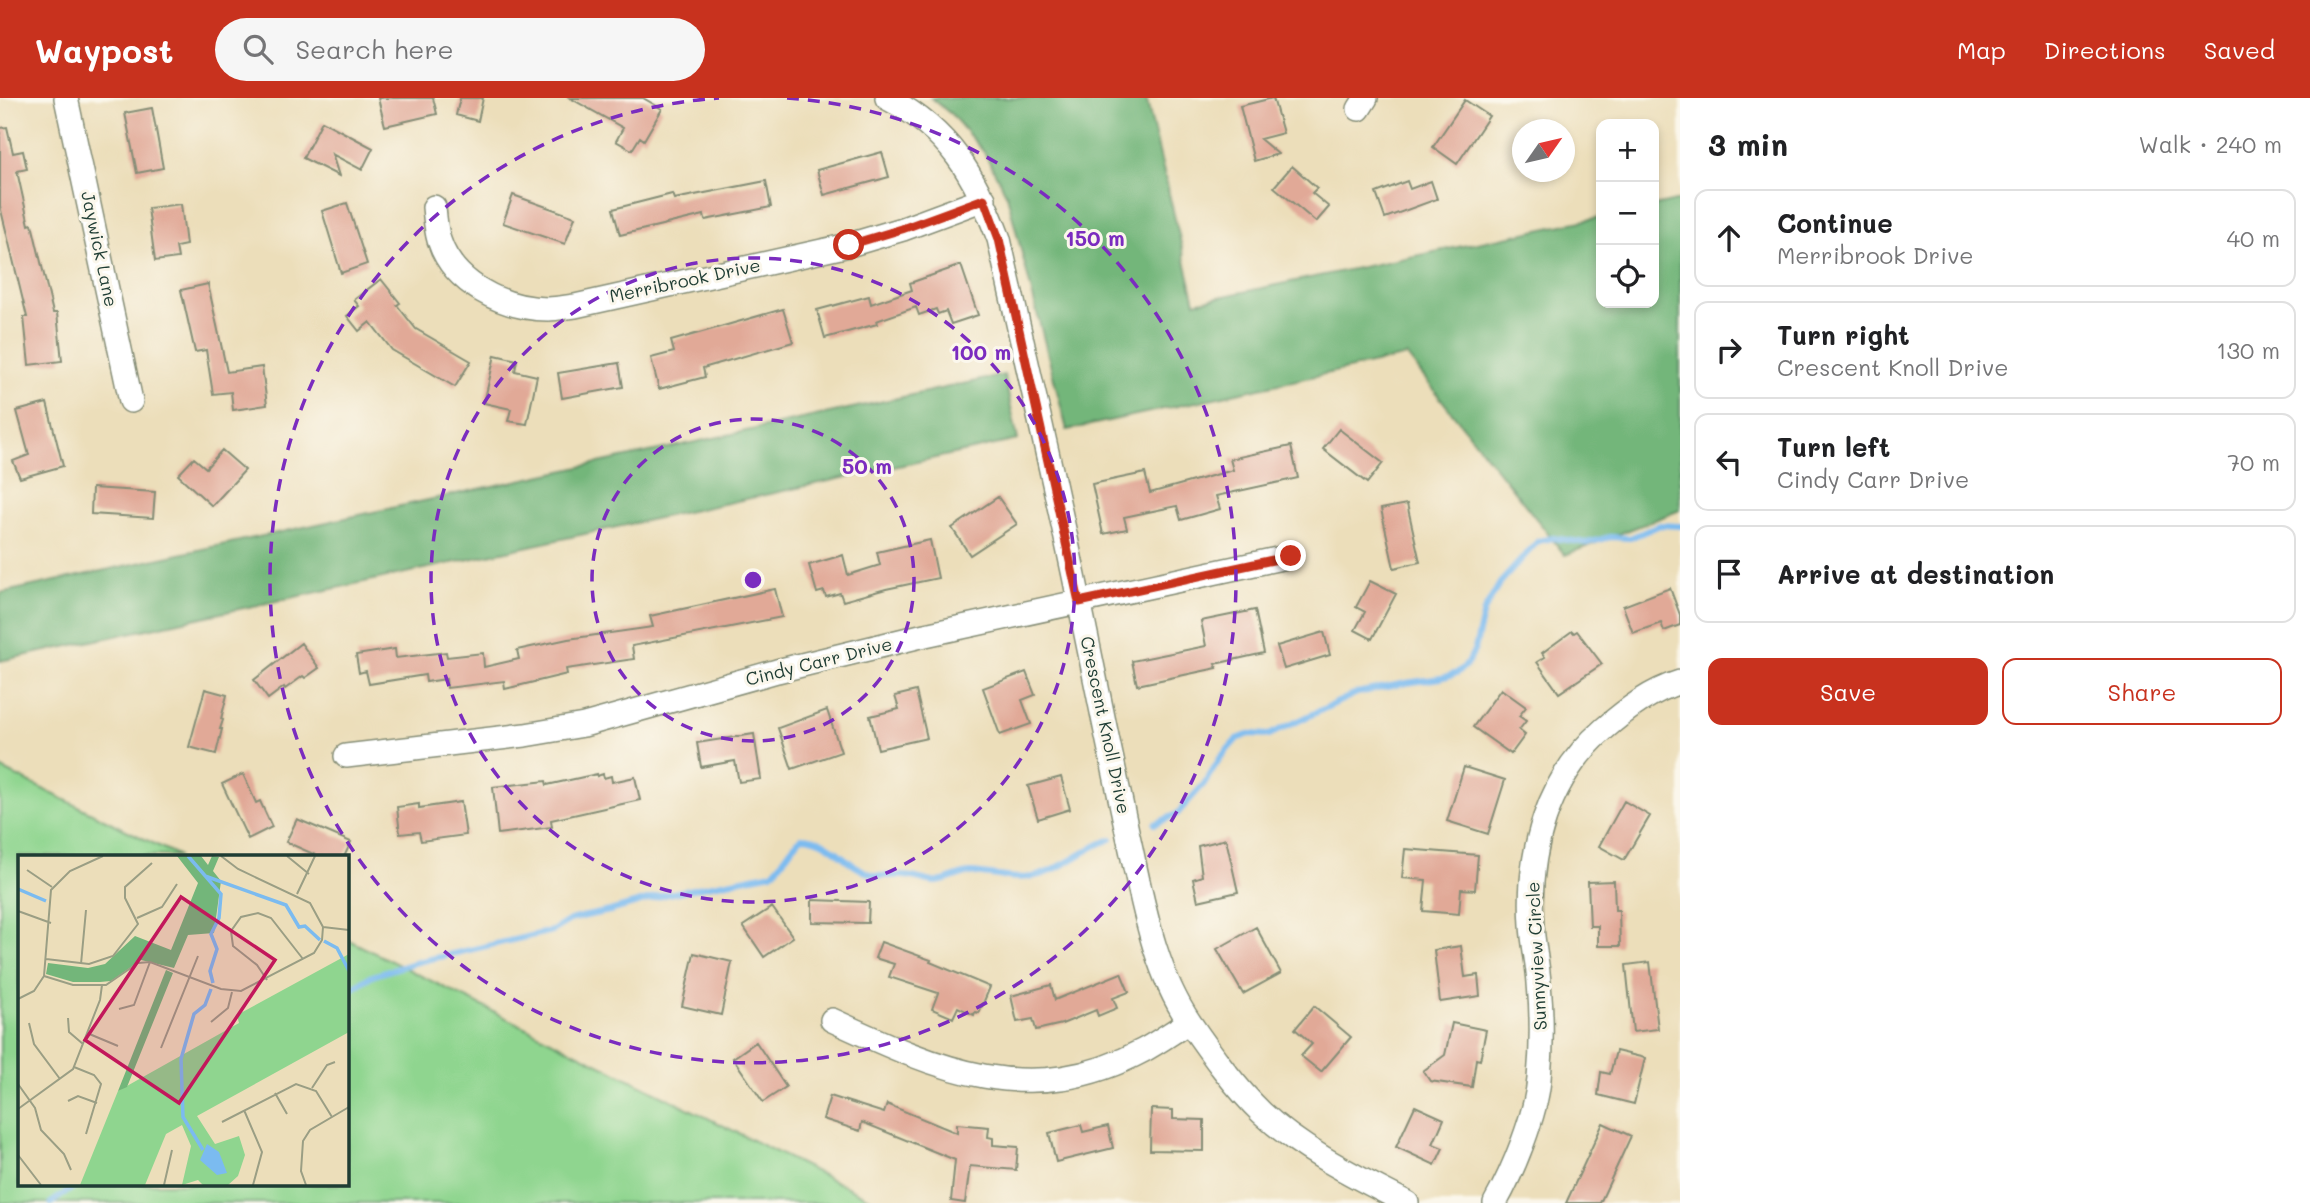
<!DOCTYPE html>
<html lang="en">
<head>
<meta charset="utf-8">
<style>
  :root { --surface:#fff; --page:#f6f6f6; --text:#202124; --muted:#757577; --line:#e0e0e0; --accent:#c8321e }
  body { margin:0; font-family:Mali,sans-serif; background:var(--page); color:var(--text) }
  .controls { position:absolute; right:21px; top:21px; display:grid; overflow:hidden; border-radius:14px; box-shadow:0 4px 10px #0003 }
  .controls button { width:63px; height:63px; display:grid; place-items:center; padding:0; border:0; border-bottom:2px solid var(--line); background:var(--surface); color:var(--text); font:35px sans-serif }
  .compass { position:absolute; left:1512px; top:21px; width:63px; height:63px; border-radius:50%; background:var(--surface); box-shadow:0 4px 10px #0003; rotate:56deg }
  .stop { position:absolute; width:21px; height:21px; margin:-16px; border:5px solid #c8321e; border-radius:50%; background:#fff }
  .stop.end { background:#c8321e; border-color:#fff; box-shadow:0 2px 7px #0008 }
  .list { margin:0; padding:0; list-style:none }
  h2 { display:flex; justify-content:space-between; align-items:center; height:91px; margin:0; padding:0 28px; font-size:30px }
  h2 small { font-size:23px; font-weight:400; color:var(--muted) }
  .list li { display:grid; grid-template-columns:46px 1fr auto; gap:21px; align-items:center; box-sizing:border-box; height:98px; margin:0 14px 14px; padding:0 14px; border:2px solid var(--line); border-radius:14px }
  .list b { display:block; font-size:26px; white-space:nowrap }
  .list p { margin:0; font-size:23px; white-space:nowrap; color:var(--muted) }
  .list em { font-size:23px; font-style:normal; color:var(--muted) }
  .actions { display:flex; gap:14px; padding:21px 28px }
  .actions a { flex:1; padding:16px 0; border:2px solid var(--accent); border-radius:14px; text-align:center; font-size:24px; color:var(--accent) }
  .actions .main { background:var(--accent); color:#fff }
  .icon { flex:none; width:38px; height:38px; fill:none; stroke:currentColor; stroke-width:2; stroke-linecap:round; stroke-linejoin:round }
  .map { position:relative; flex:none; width:1680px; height:1105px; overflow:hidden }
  header { display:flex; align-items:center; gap:42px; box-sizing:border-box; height:98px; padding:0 35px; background:var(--accent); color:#fff }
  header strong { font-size:33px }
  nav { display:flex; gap:38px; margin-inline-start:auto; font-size:24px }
  .search { width:490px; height:63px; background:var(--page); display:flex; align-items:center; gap:18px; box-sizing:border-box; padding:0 24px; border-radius:38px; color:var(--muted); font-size:26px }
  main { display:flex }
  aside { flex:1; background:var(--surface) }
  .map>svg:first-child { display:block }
  .green { fill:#8fd58f; stroke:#578962; stroke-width:2 }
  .forest { fill:#73b67a; stroke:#497a57; stroke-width:2 }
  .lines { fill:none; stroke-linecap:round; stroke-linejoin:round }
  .stream { stroke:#7bbbf0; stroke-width:6 }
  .building { fill:#e1a997 }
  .street-casing { stroke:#868e77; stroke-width:26 }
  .street { stroke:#fff; stroke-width:23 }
  .route { stroke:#c8321e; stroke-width:9 }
  .ring { fill:none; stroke:#7b2cbf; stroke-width:3.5; stroke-dasharray:12 9 }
  .labels { text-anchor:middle; stroke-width:6; stroke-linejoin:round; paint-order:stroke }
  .street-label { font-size:18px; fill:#1f3d34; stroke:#fbf7ec }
  .inset-river { fill:none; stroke:#7bbbf0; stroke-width:3.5 }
  .inset-road { fill:none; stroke:#9a9e84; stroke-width:2 }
  .view { fill:#c2185b; fill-opacity:0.15; stroke:#c2185b; stroke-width:3.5 }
  .inset-edge { fill:none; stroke:#1f3d34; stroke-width:3.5 }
  .centre { fill:#7b2cbf; stroke:#fbf7ec; stroke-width:3.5 }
  .ring-label { font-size:21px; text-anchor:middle; font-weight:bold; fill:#7b2cbf; stroke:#fbf7ec; stroke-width:6; stroke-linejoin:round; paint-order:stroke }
</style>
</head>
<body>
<header>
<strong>Waypost</strong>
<div class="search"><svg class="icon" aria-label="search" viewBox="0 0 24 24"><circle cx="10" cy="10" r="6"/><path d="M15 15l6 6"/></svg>Search here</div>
<nav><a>Map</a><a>Directions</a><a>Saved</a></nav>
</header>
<main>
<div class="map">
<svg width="1680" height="1105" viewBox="0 0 1680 1105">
  <rect width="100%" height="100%" fill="#fbf7ec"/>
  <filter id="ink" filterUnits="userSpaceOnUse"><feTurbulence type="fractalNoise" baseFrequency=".0143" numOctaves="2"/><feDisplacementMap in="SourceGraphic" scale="14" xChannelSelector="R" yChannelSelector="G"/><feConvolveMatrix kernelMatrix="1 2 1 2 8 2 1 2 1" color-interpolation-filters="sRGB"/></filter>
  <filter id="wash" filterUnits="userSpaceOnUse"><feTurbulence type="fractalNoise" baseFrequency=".00686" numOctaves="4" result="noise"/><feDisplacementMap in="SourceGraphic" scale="28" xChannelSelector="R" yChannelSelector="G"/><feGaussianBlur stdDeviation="1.57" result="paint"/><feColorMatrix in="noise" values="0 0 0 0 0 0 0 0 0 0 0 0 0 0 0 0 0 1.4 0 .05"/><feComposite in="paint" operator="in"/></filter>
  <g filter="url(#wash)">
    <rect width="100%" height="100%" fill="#ecdeba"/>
    <path class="green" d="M0,670L179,758H19V1086H346L347,841L879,1105H0Z"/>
    <path class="forest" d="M931,0H1146L1195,204L1601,119V205H1654V108L1680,102V412L1565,457L1407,258L1067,332L1007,97L984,54L952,17Z
      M1004,277L1018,342L0,563V495Z"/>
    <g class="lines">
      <path class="stream" d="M1155,726L1177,716L1204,686L1220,660L1237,641L1250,636L1269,637L1357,595L1406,585L1441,580L1457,575L1467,566L1475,551L1484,513L1500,485L1538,443L1553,440L1587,445L1610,439L1630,440L1660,427L1680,428
        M346,895L369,879L413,865L552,833L570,822L586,818L610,813L668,796L772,775C784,764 789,750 802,739C832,740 844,767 871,776C881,780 893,777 903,778C914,778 924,783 935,784C948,784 958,775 971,775C993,776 1017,784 1040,777C1065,769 1086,750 1111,741
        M51,1105L78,1086"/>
    </g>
    <g id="blocks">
      <path class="building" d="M378,0H433L437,16L385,28Z
        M460,0H483L478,23L456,17Z
        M570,0H643L662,11L644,42L640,39L632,52L616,43L623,30Z
        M1273,0L1283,35L1260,41L1278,56L1254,63L1240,8Z
        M1465,2L1489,18L1457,66L1433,49Z
        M152,10L163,70L137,75L125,15Z
        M322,23L373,50L362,72L332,56L339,78L303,60Z
        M7,29L13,55L23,53L27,71L17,73L29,127L32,126L53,215H57L62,263L29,267L24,219H27L0,108V30Z
        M882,54L889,79L824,97L817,72Z
        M1292,68L1317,90L1312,95L1329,109L1316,124L1274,89Z
        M766,83L771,109L705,122L704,117L620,137L613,111L672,96L674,101Z
        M1407,83L1410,91L1431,83L1437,101L1385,120L1376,95Z
        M513,97L575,119L565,146L503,125Z
        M347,105L367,166L341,175L322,113Z
        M181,106L186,147L176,149L178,160L155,163L148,110Z
        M961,167L978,217L951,226L946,213L938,216L936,211L919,217L916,209L876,223L877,226L825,240L817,212L869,198L871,206L912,192L910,185Z
        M381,181L400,205L397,207L416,231L471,263L455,289L392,252L370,224L359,233L347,218L359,208L354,202Z
        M208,186L227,274L262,269L267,307L233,312L231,294L213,296L206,252L195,254L181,192Z
        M783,211L793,244L703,270L705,279L659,291L651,260L674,254L671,243Z
        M495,257L517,262L515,273L537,278L527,326L508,323L511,311L484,305Z
        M619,265L623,289L562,300L558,275Z
        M47,305L63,368L20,380L13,363L29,357L17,313Z
        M1339,331L1383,365L1367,385L1323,351Z
        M1291,348L1298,380L1216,398L1220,411L1181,422L1177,408L1124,419L1127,431L1103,436L1092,386L1145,375L1150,395L1233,372L1230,361Z
        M222,352L245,372L212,408L178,377L194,360L206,370Z
        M92,390L155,394L153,420L91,416Z
        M998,399L1017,426L970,457L952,430Z
        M1407,406L1420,464L1394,470L1381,411Z
        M930,442L938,480L886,491L843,503L840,495L826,499L824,493L817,495L809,467L843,457L848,477L880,467L877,454Z
        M1370,483L1396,496L1372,541L1355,532L1365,514L1356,509Z
        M1670,490L1680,517V527L1664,533L1661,525L1633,535L1623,508Z
        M775,491L782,519L632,548L634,561L566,571L567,576L505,591L504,583L447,590L446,581L426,584L425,577L369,586L366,573L359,575L356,557L395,551L396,560L446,554L447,559L483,555L484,569L519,561L517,552L568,541L653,529L650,518Z
        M1255,512L1264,555L1215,566L1217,570L1137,587L1132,563L1206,548L1201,523Z
        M1572,533L1574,535L1577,533L1602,566L1559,595L1537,564L1545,559L1542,555Z
        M1324,534L1330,557L1284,571L1277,548Z
        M301,545L319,570L305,580L303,578L285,591L284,589L268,601L254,582Z
        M1026,574L1035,597L1022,602L1031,626L1000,637L983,590Z
        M205,591L227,597L221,621L223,622L220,631H222L216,656L189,649Z
        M1501,591L1526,609L1519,618L1526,623L1519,632L1525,637L1511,656L1473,629Z
        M916,593L927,640L878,651L870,618L899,611L895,598Z
        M827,612L841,654L792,671L778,630Z
        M754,636L761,681L739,684L735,663L701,669L697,645Z
        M1464,669L1505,682L1488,736L1447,723Z
        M243,676L256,705L260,703L272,729L248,741L222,686Z
        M597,676V678L603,676L604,680L611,678L612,684L635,679L640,702L551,722L552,729L498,736L493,689L546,683L547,687Z
        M1061,679L1070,711L1038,721L1028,688Z
        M1624,703L1650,718L1624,762L1599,748Z
        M461,704L466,737L421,743L419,734L400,736L397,709L419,706V710Z
        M297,721L351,744L344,759H320L286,744Z
        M1226,741L1238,794L1198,803L1193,781L1202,778L1198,748Z
        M1405,751L1478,757L1475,792L1461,791L1459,816L1423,813L1426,782L1402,780Z
        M1614,783L1615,812H1619L1620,848H1598V828H1590L1588,784Z
        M812,802L869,804L868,825L812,824Z
        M772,809L793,839L764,859L743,828Z
        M1256,829L1281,875L1243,896L1217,851Z
        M881,844L931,862L930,864L990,889L979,915L975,914L974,917L958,909L953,920L932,911L938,895L889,879L894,866L875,860Z
        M1461,848L1465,879L1478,877L1480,898L1440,904L1434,852Z
        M694,855L732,864L721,917L682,908Z
        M1650,864L1658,931L1633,934L1626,867Z
        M1121,875L1129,894L1113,900L1117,910L1098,918L1096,912L1062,926L1036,932L1033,921L1017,924L1011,898L1051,887L1055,902Z
        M1314,908L1351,939L1321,974L1301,958L1312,946L1295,931Z
        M1452,925L1486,932L1480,962L1476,961L1472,989L1430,983L1423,973L1445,957Z
        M756,944L786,989L763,1004L733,960Z
        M1616,953L1645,960L1634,1006L1598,997L1601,974L1610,976Z
        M830,998L884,1015L887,1006L957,1035V1026L989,1029L988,1039L993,1040V1047L1018,1049L1016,1072L970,1068L965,1105L951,1103L955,1062L862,1024L860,1033L823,1021Z
        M1415,1008L1444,1021L1433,1046L1443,1050L1435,1067L1396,1049Z
        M1151,1011L1173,1012V1021L1204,1022V1053L1150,1052Z
        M1603,1025L1631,1038L1600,1105H1566Z
        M1081,1027L1083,1034L1108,1028L1113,1050L1056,1064L1049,1035Z"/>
    </g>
  </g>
  <g filter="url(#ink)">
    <use href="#blocks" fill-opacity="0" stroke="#868e77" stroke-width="2"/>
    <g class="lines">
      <g class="street-casing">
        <path id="street" d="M66,0L131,303
          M887,0C949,32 975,77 999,141C1026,263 1055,384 1080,507C1095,582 1111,658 1127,733C1142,798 1152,869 1190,925C1212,957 1235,989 1262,1015C1304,1054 1357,1079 1407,1105
          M1359,11L1366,0
          M434,109C435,120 436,132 439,142C453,186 504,211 548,211C557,211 566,209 575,208L849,147L903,131L984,101
          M346,658L525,637L584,627L777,573L925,537L1291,458
          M832,922C938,971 1030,1013 1144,952C1159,944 1174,933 1189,924
          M1495,1105C1513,1073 1536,1017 1539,981C1542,949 1542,917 1539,885C1538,866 1533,847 1532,827C1527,754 1547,680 1604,631C1627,611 1651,593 1680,584"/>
      </g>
      <use href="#street" class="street"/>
    </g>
  </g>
  <g class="lines" filter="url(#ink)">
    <path class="route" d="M849,147L902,131L984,101L999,141L1079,504L1291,458"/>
  </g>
  <g class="ring">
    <circle cx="753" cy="482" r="161"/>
    <circle cx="753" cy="482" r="322"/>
    <path d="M787 0A483 483 0 1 1 719 0"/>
  </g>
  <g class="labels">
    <g class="street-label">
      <text transform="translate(99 151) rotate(78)" y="6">Jaywick Lane</text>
      <text transform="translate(685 183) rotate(-12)" y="6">Merribrook Drive</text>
      <text transform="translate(819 564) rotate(-14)" y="6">Cindy Carr Drive</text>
      <text transform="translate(1105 627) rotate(78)" y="6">Crescent Knoll Drive</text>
      <text transform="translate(1537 858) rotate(-93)" y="6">Sunnyview Circle</text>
    </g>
  </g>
  <g transform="translate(18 757)">
    <rect width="331" height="331" fill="#ecdeba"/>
    <path d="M331,99V177L179,261L197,289L221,281L227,300L220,321L210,330H185L180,325L164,330L173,291L164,270L148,279L127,330H62L100,236L221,168L219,160Z" fill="#8fd58f"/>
    <path d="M159,1H183L190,10L194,1L201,2L195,16L203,26L196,78L170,80L156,113L123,105L93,126L82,127H55L28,119L30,108L70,113L87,109L117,81L153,95L180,28ZM148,115L155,118L109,232L100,236Z" fill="#73b67a"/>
    <path d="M189,289L201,297L209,318L199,320L182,305Z" fill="#7bbbf0"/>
    <path class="inset-river" d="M170,1L203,39L201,63L193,79L199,94L192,116L195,128M187,21L268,50L281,72L287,71L302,85M0,34L28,46M306,86L319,93L331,116M185,295L165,262L163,204L176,159L187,150L193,134"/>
    <path class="inset-road" d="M269,1L291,19M9,15L34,32M279,39L297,1M0,56L33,68M119,63L144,52L159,29M305,72L331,75M28,104L71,109L95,101L120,69L107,43V32L134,8M63,109L68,55M26,121L55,130H88L120,108L132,107L203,134L223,136L296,98L304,85L305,72L292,48L220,14L203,1M249,125L239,110L215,91L213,76L223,62L240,58L253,63L285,104M0,144L16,136L26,121L33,35L52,16L85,1M101,154L116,150L132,107M50,163L51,177L65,189M193,167L210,153L214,137M11,168L16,189L42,224M69,178L100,191M143,193L180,101M56,212L76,220L83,229L68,279M0,229L17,253L23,275L46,299L53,315M294,233L309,210L317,207M257,238L269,259M50,246L60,241L79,248M0,254L55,214L82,145L84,130M226,255L244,297L235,330M204,267L278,229L298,236L314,262M0,300L23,330M146,330L154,295M288,330L283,316L285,286L292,275L331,252"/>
    <path class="view" d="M163,42L257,105L161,248L67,185Z"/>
    <rect width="331" height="331" class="inset-edge"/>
  </g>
  <circle cx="753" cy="482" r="10" class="centre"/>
  <g class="ring-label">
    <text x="1095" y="148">150 m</text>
    <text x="981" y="262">100 m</text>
    <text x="867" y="376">50 m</text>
  </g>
</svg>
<div class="controls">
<button>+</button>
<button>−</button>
<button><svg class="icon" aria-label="locate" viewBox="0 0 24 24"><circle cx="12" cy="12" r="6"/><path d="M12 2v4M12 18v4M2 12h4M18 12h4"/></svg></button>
</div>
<svg class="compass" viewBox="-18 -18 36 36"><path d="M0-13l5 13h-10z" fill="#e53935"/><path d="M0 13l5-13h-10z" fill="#757577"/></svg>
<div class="stop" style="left:849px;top:147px"></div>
<div class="stop end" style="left:1291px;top:458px"></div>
</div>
<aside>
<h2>3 min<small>Walk · 240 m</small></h2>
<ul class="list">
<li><svg class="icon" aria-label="ahead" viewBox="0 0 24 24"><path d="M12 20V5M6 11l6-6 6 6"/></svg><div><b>Continue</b><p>Merribrook Drive</p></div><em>40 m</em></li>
<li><svg class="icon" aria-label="right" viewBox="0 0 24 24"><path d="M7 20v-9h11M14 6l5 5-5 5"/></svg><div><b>Turn right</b><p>Crescent Knoll Drive</p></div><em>130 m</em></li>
<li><svg class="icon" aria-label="left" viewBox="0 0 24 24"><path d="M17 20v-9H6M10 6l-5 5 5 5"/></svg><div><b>Turn left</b><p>Cindy Carr Drive</p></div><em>70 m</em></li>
<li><svg class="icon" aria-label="arrive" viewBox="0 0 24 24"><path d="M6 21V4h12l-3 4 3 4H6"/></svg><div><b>Arrive at destination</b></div></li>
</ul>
<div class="actions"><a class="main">Save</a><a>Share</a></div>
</aside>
</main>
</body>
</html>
